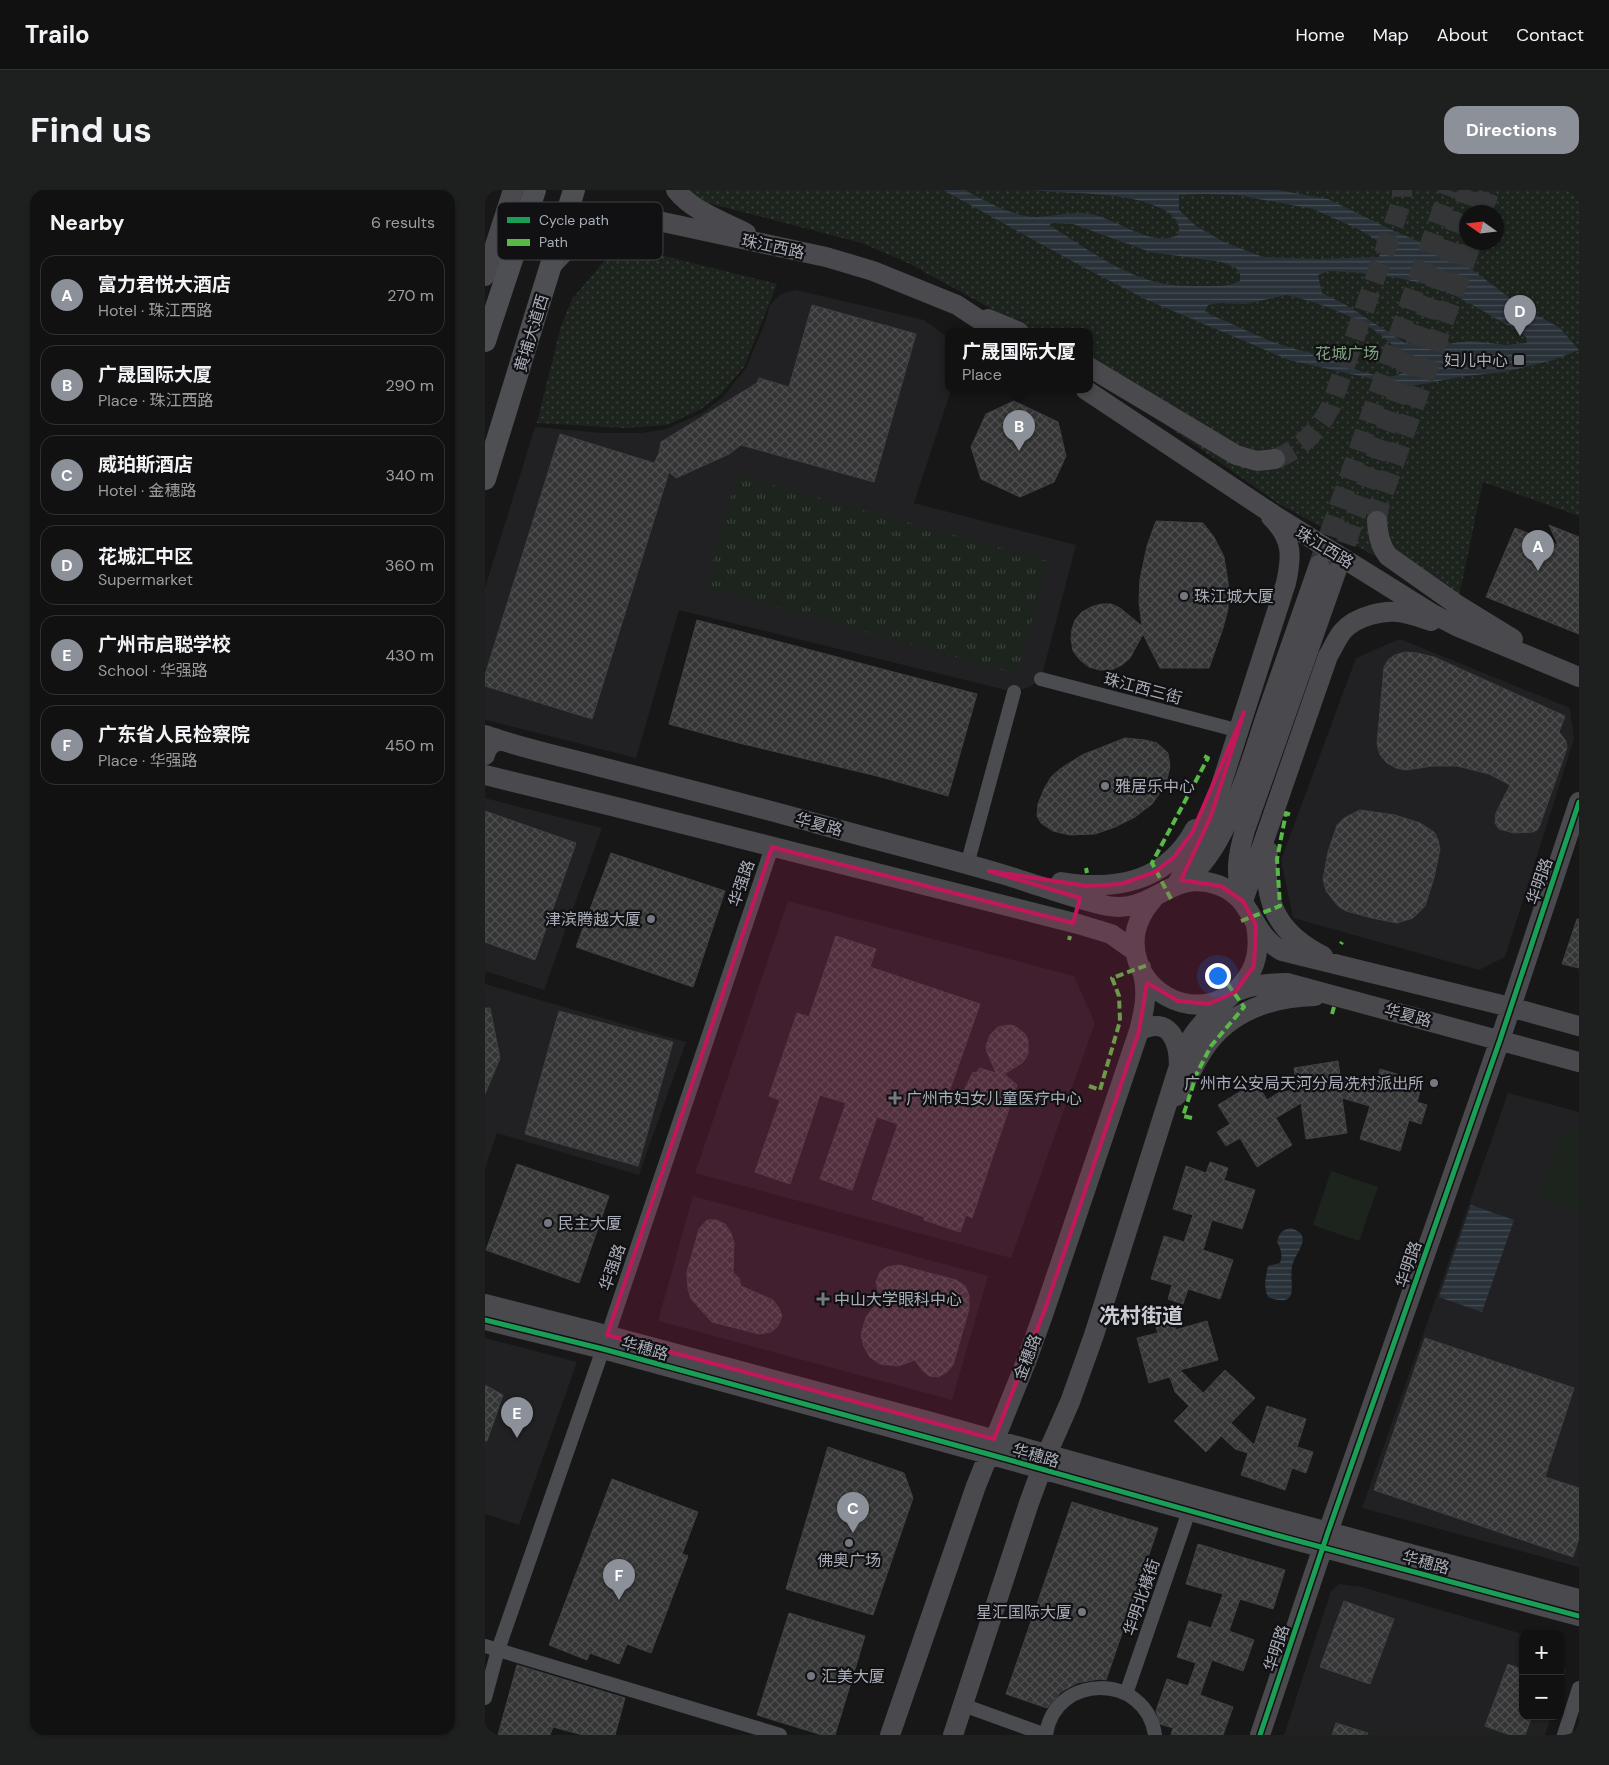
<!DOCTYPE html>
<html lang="en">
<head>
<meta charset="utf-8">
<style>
  :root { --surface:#111; --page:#1e1f1f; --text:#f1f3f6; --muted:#9c9d9f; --line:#303131; --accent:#8c9099 }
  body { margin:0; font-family:"DM Sans","Noto Sans SC",sans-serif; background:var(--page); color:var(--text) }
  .controls { position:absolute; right:15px; bottom:15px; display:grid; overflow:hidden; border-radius:10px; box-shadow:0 1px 4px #0004 }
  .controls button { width:45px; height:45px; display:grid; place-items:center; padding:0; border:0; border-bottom:1px solid var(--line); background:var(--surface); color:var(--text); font:25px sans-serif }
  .compass { position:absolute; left:974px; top:15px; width:45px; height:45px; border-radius:50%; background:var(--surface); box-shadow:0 1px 4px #0004; rotate:284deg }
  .you { position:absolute; left:732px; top:785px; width:18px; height:18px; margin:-12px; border:4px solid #fff; border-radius:50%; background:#1a73e8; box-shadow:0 0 0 8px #1a73e833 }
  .badge { display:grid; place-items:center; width:32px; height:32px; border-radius:50%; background:var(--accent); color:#fff; font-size:16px; font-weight:700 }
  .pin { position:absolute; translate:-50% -41px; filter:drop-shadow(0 1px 2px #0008) }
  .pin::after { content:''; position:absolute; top:26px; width:18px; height:15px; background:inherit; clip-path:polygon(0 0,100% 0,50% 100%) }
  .popup { position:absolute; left:460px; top:138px; width:148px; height:65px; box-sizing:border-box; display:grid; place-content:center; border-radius:10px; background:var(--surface); filter:drop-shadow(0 1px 4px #0005); font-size:16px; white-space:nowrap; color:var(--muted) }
  .popup b { font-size:19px; color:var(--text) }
  .popup::after { content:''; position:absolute; left:50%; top:100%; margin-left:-10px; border:10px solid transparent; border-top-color:var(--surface) }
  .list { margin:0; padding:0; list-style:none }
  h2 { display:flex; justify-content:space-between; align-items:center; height:65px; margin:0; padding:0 20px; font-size:21px }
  h2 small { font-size:16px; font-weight:400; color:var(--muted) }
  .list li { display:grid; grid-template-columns:32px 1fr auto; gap:15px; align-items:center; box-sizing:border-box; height:80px; margin:0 10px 10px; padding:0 10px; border:1px solid var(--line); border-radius:15px }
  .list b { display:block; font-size:19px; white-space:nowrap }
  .list p { margin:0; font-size:16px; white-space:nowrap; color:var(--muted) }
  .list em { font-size:16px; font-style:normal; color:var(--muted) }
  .map { position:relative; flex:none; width:1094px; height:1545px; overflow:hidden; border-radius:15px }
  header { display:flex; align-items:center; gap:30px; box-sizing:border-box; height:70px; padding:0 25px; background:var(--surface); border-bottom:1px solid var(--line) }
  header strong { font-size:24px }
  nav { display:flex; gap:28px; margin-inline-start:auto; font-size:18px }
  .intro { display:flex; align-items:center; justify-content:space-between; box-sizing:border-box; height:120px; padding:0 30px }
  h1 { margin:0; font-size:35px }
  .button { padding:12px 22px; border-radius:15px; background:var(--accent); color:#fff; font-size:18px; font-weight:700 }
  main { display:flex; gap:30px; padding:0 30px }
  aside { flex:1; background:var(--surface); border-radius:15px; box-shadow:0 1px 4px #0004 }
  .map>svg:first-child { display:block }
  .built { fill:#212123 }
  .grass { fill:url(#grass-tufts) }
  .park { fill:url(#park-dots); fill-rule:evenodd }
  .pitch { fill:#1d241e }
  .water { fill:url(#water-rules); fill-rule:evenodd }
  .building { fill:url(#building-cross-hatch); stroke:#3f4043 }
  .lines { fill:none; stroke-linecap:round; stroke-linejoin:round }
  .secondary-tunnel { stroke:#343537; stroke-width:20; stroke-dasharray:20 10; stroke-linecap:butt }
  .street { stroke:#4b4c50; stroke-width:14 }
  .secondary { stroke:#4a4a4e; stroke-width:20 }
  .primary { stroke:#4d4f52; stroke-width:22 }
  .quiet { stroke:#58b947; stroke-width:4; stroke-dasharray:8 4; stroke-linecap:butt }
  .cycleway-casing { stroke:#111113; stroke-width:8 }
  .cycleway { stroke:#1a9f57; stroke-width:5 }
  .marked { fill:#c2185b; fill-opacity:0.2; stroke:#c2185b; stroke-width:4; stroke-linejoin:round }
  .poi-dot { fill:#757880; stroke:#111113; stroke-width:2 }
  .labels { text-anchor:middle; stroke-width:4.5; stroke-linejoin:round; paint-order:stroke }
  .street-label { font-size:16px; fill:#a8adb8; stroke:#111113 }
  .park-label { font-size:16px; fill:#7fa381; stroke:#111113 }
  .poi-label { font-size:16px; fill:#a8adb8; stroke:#111113; text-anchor:start }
  .district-label { font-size:21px; font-weight:bold; fill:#c9ccd4; stroke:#111113 }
  .key { fill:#111113; stroke:#3e4045; stroke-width:1 }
  .key-label { font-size:14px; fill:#a8adb8 }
</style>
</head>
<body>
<header>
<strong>Trailo</strong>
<nav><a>Home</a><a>Map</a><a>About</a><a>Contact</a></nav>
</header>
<div class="intro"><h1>Find us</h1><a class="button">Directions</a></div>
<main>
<aside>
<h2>Nearby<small>6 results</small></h2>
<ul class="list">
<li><span class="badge">A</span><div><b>富力君悦大酒店</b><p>Hotel · 珠江西路</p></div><em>270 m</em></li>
<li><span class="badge">B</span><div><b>广晟国际大厦</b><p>Place · 珠江西路</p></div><em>290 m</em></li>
<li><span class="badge">C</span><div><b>威珀斯酒店</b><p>Hotel · 金穗路</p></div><em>340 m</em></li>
<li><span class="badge">D</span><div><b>花城汇中区</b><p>Supermarket</p></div><em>360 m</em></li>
<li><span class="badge">E</span><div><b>广州市启聪学校</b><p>School · 华强路</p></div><em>430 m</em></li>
<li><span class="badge">F</span><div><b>广东省人民检察院</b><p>Place · 华强路</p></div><em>450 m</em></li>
</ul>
</aside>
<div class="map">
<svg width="1094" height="1545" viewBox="0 0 1094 1545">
  <defs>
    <pattern id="grass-tufts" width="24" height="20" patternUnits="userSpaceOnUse" patternTransform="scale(1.25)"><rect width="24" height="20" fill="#1d241e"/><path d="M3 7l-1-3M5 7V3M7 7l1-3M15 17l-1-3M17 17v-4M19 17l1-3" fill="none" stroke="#3b413d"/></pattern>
    <pattern id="park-dots" width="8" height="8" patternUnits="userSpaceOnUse" patternTransform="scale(1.25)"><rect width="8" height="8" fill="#1d241e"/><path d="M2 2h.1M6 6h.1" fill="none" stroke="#3b413d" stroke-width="1.8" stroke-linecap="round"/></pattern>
    <pattern id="water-rules" width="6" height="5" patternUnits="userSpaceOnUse" patternTransform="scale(1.25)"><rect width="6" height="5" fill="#2a3239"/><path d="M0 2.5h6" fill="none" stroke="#464d54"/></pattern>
    <pattern id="building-cross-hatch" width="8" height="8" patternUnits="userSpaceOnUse" patternTransform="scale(1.25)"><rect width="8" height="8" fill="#353536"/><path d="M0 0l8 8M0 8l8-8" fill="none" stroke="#4f5051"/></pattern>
  </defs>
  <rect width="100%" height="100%" fill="#171717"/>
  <path class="built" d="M311,100L439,130L464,148V200H466L429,313L591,355L556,489L545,497L529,502L194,420L151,568L1,530L0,529V398L50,237L117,243H157L181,239L217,223L238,207L261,178L280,133L285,115L296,104Z
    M915,449L1085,518L1089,549L1020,767L994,780L808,728L796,670L871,468Z
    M0,608L117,638L59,800L0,781Z
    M303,711L589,786L610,833L526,1068L210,983Z
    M0,794L201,852L154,985L12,943L0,978Z
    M1023,903L1094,922V1377L877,1318Z
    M208,1006L503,1086L467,1210L173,1131Z
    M0,1148L92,1172L34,1335L0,1324Z
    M854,1394L877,1397L1038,1444V1526H1066L1060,1545H799L846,1401Z
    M1075,1466L1081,1481L1075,1500Z"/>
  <path class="grass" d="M252,285L563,371L532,484L221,397Z"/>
  <path class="park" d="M203,0H1094V326L998,292L973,411L794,314L604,181V142H549L425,74L377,53L227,14L213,9ZM982,22H1012V52H982Z
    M135,59L155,60L292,94L259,177L236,204L216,219L182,235L140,238L52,233L76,136L87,109L120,70Z"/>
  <path class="pitch" d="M1079,938L1094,943V1023L1054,1009Z
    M846,981L893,997L874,1051L828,1035Z"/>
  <path class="water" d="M458,0H482L481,1C502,12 528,27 553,27C572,26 591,20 610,25C634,31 669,58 693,45C696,35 691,28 683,22C645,0 592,5 547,0H792L843,9L909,41L969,66L1037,117L1075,138L1094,160L1068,170L1020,182L981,186L926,196L888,189L804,170L662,110L596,76ZM717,4L752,5L828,19L873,39L890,49L896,56L894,67L833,69L778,67L739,52L711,36L694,20V5ZM568,33L588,34L665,62L737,72L751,78L755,84V91C743,97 731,96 717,96C704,96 688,96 675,93C634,84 600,57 564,35ZM844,81C882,83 918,86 954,99C981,109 1007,127 1033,141L1041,147L1042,153L1021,155L986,151L961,154H925L920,153L861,115L837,103L833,85ZM801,105C832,111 922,141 918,182C902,196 858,174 841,167C829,163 816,161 803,157C776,149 751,135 724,124L720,121L723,115L732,113L761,114Z
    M986,1015L1029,1030L997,1122L954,1107Z
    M806,1038C830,1046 810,1062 807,1076C804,1095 816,1119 783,1107C778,1097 781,1086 783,1076L795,1073C798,1066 796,1059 792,1052C794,1044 796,1040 806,1038Z"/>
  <path class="building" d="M327,115L431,144L389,292L256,255L244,264L191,288L184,282L107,529L0,496V485L75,244L169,273L174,263L176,252L272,193L274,188L304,197Z
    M529,211L573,232L581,266L569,292L535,307L496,289L486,257L501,224Z
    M671,331L718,333L729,347L739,367L744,399L743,419L738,438L724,478H675L658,444L645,468L637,475L626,480H615L604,477L595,470L588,461L586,449L587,439L590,430L597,422L606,417L616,414H626L635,418L657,436L654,412L655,389L662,356Z
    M1064,335L1094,347V444L1001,407L1030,338L1073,355Z
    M212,430L492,504L463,606L392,586L254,553L184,534Z
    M920,462L932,463L949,467L1080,526L1074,542L1081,551L1082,558L1055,635L1052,640L1048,642L1029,643L1014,639L1010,633L1011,623L1025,595L1004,584L972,576H948L921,580L911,578L902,573L895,565L892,554L899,477L903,470L910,465Z
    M640,548L660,550L672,553L683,563L685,576L681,594L667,614L650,627L630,637L610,644L585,645L568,641L556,633L552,626L553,614L559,599L566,587L575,579L597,565Z
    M875,620L910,625L935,633L949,642L953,650L955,659L949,688L940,716L928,728L912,733L887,728L861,721L853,716L841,701L838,689L843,662L852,635L859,628Z
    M0,621L91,653L50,770L0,752Z
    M126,663L240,701L208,797L91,757Z
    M1092,729H1094V778L1077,774Z
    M351,746L391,759L385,777L495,814L463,905L475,909L488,882L491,883L495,878L511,883L502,862L501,856L505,845L513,837L525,835L530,836L540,844L543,850V863L541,868L537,873L519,884L532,895L487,1028L481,1025L475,1042L439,1030V1027L387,1009L413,934L392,927L367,1000L335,989L361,913L335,905L305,994L270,982L295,910L284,906L312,823L324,827Z
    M0,818H5L15,868L0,904Z
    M74,821L188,852L153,976L40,944Z
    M853,871L856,892L867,890V893L889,900L895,879L938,892L932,912L942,915L936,934L924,930L915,961L875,949L885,916L857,908L862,943L821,949L816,913L791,928L807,955L772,977L755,948L741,956L732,942L745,934L733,915L771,892L782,910L795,902L812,900L809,878Z
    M725,972L743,978L739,990L770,1000L757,1039L727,1030L718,1060L748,1070L735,1109L703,1099L698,1114L683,1109L687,1095L666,1089L679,1046L699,1052L708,1025L688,1019L701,976L721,983Z
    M32,974L124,1006L94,1093L1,1060Z
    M222,1030H231L240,1034L246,1043L249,1053L248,1083L254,1088L256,1096L288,1110L294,1118L297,1126L293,1136L286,1142L274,1144L227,1132L206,1109L203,1099L202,1082L214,1039Z
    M414,1075L471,1090L480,1096L484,1105V1119L468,1175L462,1182L453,1187L444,1186L437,1180L430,1170L413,1176L395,1174L385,1167L379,1157L376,1145L381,1127L388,1118L401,1110L393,1101L391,1092L395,1082L402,1077Z
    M688,1126L691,1137L690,1140L722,1131L733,1170L695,1180L718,1203L740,1180L770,1208L746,1233L769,1255L782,1216L821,1229L812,1257L828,1262L821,1283L807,1278L800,1300L756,1285L763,1263L750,1259L736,1246L721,1262L689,1231L704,1216L690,1202L685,1187L664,1193L652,1148L673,1143L669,1131Z
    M940,1148L1089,1198L1060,1287L1094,1298V1348L1088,1367L889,1300Z
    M0,1195L18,1205L2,1251H0Z
    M343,1257L419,1283L428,1308L388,1425L301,1399Z
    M127,1289L213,1322L197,1364L203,1366L166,1463L142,1454L134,1474L105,1463L102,1470L64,1455Z
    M587,1312L673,1338L621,1490L614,1489L592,1493L576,1502L562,1518L521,1504Z
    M713,1354L800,1380L788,1419L755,1409L744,1441L769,1450L758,1481L727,1470L715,1505L748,1517L738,1545H686L688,1538L675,1534L671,1521L682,1489L703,1496L711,1473L692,1467L704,1431L726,1438L738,1404L701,1394Z
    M859,1411L909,1429L885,1494L835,1477Z
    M304,1423L380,1446L350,1545H337L272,1525Z
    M1023,1474L1038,1480V1526H1047L1040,1545H1025L1000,1536Z
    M32,1475L140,1508L130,1545H98L68,1537L65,1545H13Z
    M851,1533L883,1543L882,1545H847Z"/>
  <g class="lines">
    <path class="secondary-tunnel" d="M997,22L1005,0
      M790,269C816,259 834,240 846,216L912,25L917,8V0
      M892,331L894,316L987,52
      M834,374L964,0
      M851,382L984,0"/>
    <path class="street" d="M556,489L751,540
      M482,675L529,502
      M0,1456L295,1545
      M641,1504L704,1321
      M0,1508L13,1460L118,1159L287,657
      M478,1515L561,1545
      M561,1545C569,1483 661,1482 670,1545
      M1079,1545L1094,1498"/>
    <path class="secondary" d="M191,0C207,21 238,31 261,43
      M66,76C93,48 108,26 150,26L341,67L388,81L472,115L513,142
      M0,86L28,0
      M503,129L534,142
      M604,177L751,265L772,271L790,269
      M601,200L792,327L946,423L971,436L1094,487
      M892,331C893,345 895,355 903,366L971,414L1028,449
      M0,545C36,558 75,566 112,576C187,595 262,614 337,635C398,652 459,667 520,685C554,695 588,709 623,716C669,724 686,678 733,695C770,708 764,743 797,761L1025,817L1094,836
      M0,565C2,556 7,553 15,550
      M0,585L131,617L593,734L626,744L650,761
      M783,661C777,711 792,743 838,766
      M708,683C743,652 765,574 780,529C798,478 816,426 834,375
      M576,692C631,701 682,692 710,639
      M692,694L720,642L731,611L801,393C807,366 808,349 786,327
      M668,709C652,727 645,749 653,772C663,802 695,820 726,813C735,811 742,806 750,802C766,795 785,793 802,793L1094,872
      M758,711L843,466C848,458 851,450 857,442C870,426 900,419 919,423C928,425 937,428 946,431
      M758,711C750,684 752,667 760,640L851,382
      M654,841C684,825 694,850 694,876
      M691,906C702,891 709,874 719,859C744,821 787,807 830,806
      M0,1114L106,1141L446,1232L765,1321L1094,1409
      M0,1130L118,1159L503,1264L791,1345L1094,1426
      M405,1545L491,1296L541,1172L559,1122L654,841C659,821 663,804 658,784
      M468,1545L544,1313L562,1264L585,1212L609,1145L694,876C698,865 702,853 709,844C737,803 782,796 771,735
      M775,1545L843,1342L1015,850L1094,612"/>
    <path class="primary" d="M0,151L50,0
      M0,289L89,0"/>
    <path class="quiet" d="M601,678L602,683
      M686,709L667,673L723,568L717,565
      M756,731L795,716L792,669L801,623L806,625
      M584,750L585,746
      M856,754L857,752
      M847,824L849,817
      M604,896L615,900L635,831L634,806L627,788L665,774
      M707,928L698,926L712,883L726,856L759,817L742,793"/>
    <g class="cycleway-casing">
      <path id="cycleway" d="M0,1130L118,1159L503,1264L791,1345L1094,1426
        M775,1545L843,1342L1015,850L1094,612"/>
    </g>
    <use href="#cycleway" class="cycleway"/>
  </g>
  <path class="marked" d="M759,522L726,626L696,690L736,696L758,711L771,735L769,776L750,802L724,814L693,811L662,793L654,841L559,1122L509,1249L122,1145L287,657L588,733L595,708L504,681L602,696L636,694L670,682L689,667L707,643Z"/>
  <g class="poi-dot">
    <rect x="1028" y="164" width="12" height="12" rx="2.5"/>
    <circle cx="699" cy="406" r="5"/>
    <circle cx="620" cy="596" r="5"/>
    <circle cx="166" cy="729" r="5"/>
    <circle cx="949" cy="893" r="5"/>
    <path d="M407.5 900.5h5v5h5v5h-5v5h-5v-5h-5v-5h5z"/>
    <circle cx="63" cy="1033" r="5"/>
    <path d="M335.5 1101.5h5v5h5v5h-5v5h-5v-5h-5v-5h5z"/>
    <circle cx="364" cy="1353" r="5"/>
    <circle cx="597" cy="1422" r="5"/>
    <circle cx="326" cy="1486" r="5"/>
  </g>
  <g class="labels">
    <g class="street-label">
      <text transform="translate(288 56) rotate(12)" y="6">珠江西路</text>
      <text transform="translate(46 143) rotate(-73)" y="6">黄埔大道西</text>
      <text transform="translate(840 357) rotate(31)" y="6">珠江西路</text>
      <text transform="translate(658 498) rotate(15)" y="6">珠江西三街</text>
      <text transform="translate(334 634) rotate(15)" y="6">华夏路</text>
      <text transform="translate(1054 691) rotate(-71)" y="6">华明路</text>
      <text transform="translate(256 693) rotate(-71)" y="6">华强路</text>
      <text transform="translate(923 825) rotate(15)" y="6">华夏路</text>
      <text transform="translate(923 1074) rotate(-71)" y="6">华明路</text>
      <text transform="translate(127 1077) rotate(-71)" y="6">华强路</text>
      <text transform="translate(160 1158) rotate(16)" y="6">华穗路</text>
      <text transform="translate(542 1167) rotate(-69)" y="6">金穗路</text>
      <text transform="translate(551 1265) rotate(16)" y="6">华穗路</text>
      <text transform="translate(941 1372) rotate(15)" y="6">华穗路</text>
      <text transform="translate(656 1407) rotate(-71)" y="6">华明北橫街</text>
      <text transform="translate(791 1458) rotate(-72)" y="6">华明路</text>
    </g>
    <g class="park-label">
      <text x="862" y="169">花城广场</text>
    </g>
    <g class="poi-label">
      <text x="1023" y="176" text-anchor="end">妇儿中心</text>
      <text x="709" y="412">珠江城大厦</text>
      <text x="630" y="602">雅居乐中心</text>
      <text x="156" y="735" text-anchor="end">津滨腾越大厦</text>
      <text x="939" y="899" text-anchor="end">广州市公安局天河分局冼村派出所</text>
      <text x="421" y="914">广州市妇女儿童医疗中心</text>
      <text x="73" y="1039">民主大厦</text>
      <text x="349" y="1115">中山大学眼科中心</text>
      <text x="364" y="1376" text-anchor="middle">佛奥广场</text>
      <text x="587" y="1428" text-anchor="end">星汇国际大厦</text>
      <text x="336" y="1492">汇美大厦</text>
    </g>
    <g class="district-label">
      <text x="656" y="1133">冼村街道</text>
    </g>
  </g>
  <rect x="12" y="12" width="166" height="58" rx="8" class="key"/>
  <rect x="22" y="27" width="23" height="6" fill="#1a9f57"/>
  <rect x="22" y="49" width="23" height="7" fill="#58b947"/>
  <g class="key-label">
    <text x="54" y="35">Cycle path</text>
    <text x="54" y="57">Path</text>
  </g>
</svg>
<div class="controls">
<button>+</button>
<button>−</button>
</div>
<svg class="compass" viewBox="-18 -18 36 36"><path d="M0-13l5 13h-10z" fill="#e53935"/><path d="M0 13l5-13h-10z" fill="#9c9d9f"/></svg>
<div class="you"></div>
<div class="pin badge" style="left:1053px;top:381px">A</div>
<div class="pin badge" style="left:534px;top:261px">B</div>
<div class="popup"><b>广晟国际大厦</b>Place</div>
<div class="pin badge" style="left:368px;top:1343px">C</div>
<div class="pin badge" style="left:1035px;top:146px">D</div>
<div class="pin badge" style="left:32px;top:1248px">E</div>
<div class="pin badge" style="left:134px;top:1410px">F</div>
</div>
</main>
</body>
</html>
